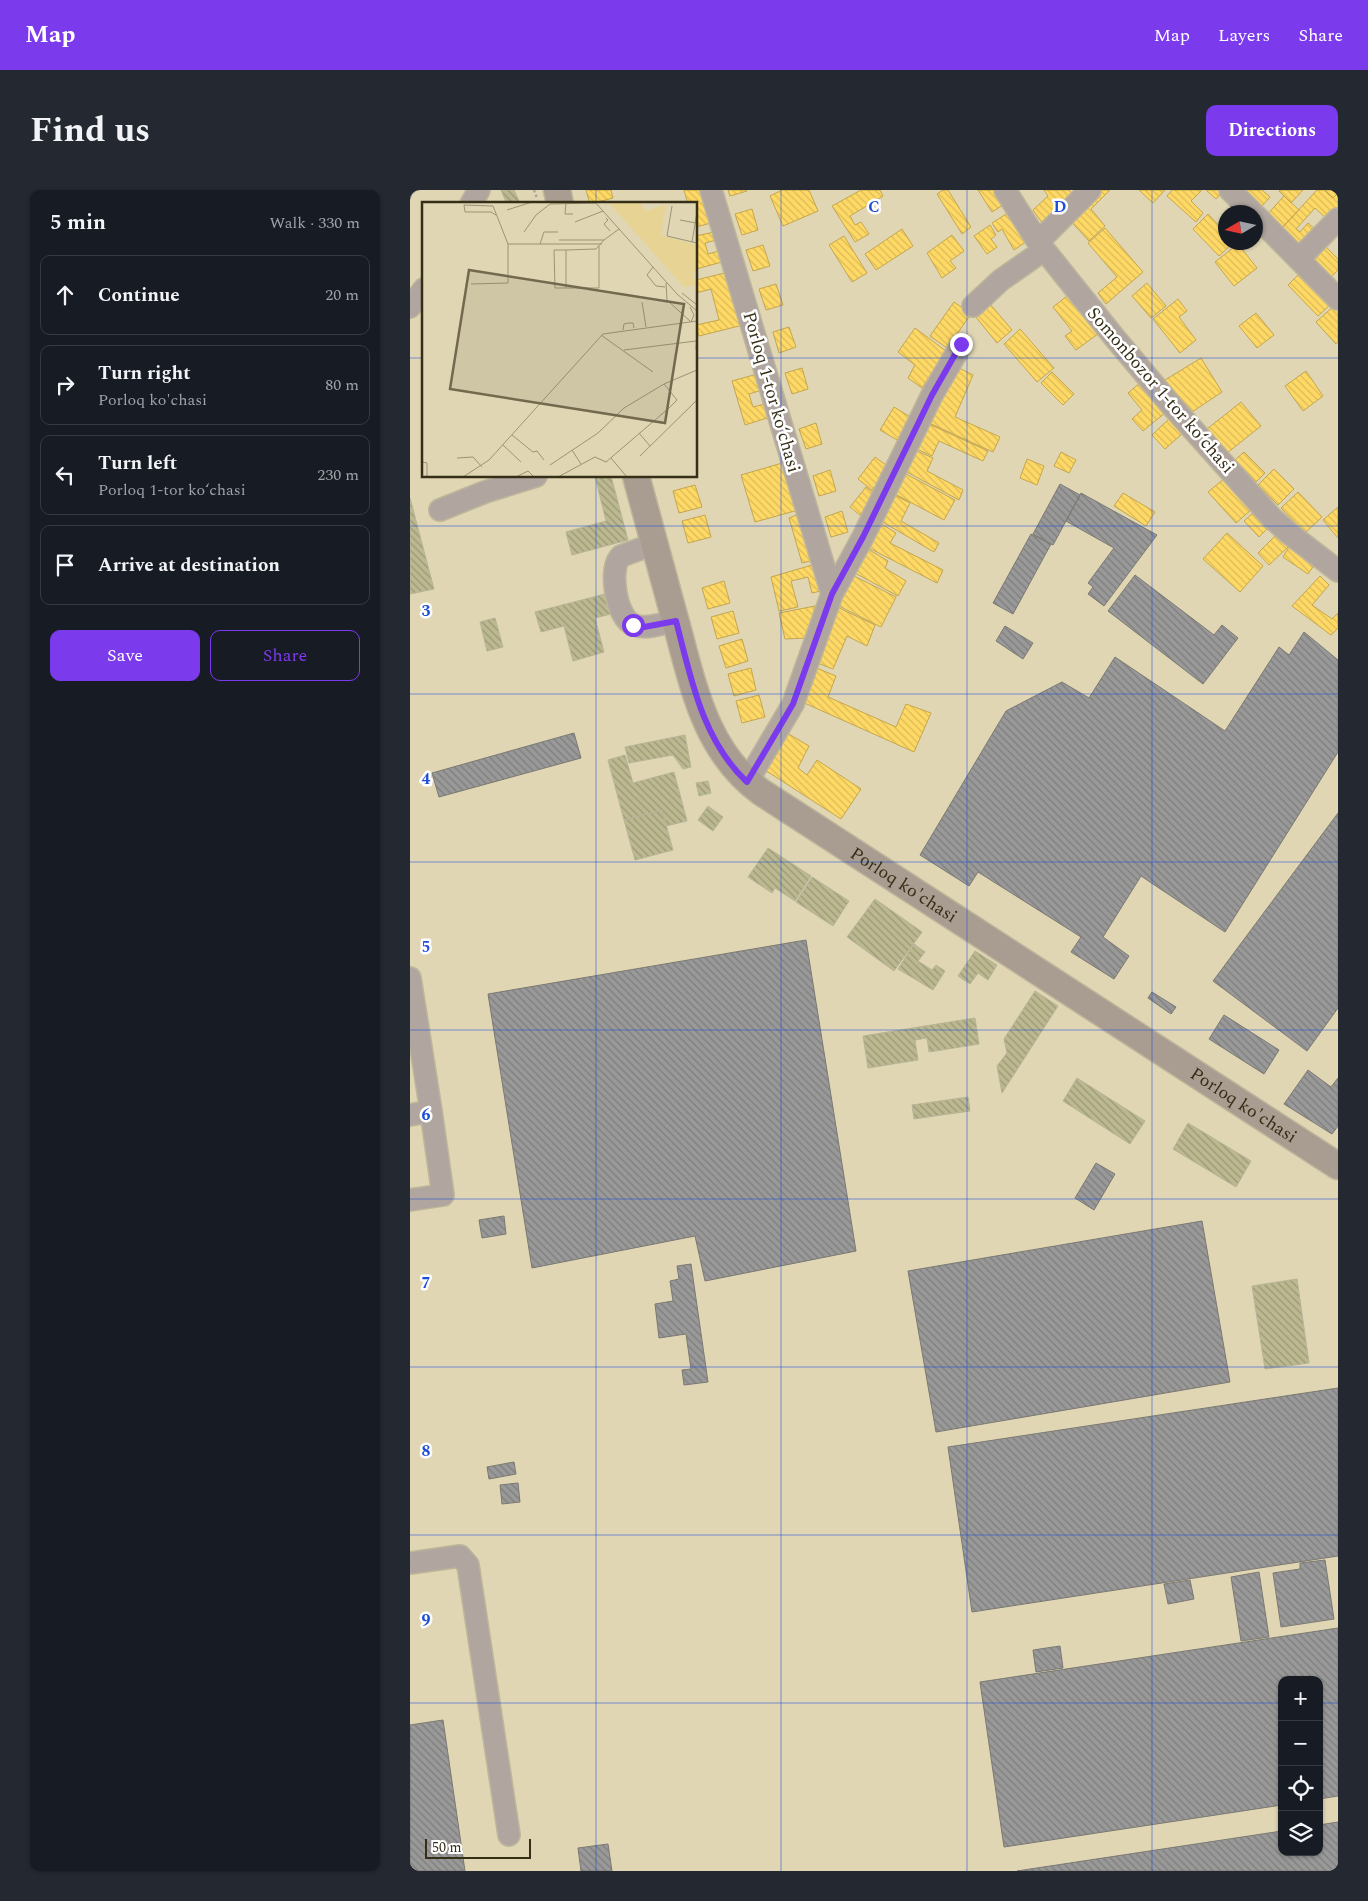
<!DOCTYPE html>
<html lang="en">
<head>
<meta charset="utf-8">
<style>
  :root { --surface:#171b24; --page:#242831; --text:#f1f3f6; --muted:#9ea1a6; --line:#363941; --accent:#7c3aed }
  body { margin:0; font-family:Spectral,serif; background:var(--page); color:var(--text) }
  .controls { position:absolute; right:15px; bottom:15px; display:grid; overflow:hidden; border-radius:10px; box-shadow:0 1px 4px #0004 }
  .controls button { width:45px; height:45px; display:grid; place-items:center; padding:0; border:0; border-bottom:1px solid var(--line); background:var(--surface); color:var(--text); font:25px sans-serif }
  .compass { position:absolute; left:808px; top:15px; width:45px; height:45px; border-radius:50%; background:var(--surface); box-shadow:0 1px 4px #0004; rotate:261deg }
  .scale { position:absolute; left:15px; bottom:12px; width:106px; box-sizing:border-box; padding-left:5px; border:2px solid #362f17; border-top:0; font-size:14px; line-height:18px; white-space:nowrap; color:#362f17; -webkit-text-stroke:4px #fff; paint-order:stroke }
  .stop { position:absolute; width:15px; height:15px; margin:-11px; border:4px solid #7c3aed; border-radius:50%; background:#fff }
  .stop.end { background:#7c3aed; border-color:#fff; box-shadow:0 1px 5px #0008 }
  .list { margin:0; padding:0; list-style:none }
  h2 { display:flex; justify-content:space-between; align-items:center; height:65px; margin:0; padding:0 20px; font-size:21px }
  h2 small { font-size:16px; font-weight:400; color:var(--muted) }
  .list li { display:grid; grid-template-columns:32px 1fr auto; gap:15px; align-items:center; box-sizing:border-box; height:80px; margin:0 10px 10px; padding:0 10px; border:1px solid var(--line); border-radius:10px }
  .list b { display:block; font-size:19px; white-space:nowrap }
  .list p { margin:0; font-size:16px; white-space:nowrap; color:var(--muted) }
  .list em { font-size:16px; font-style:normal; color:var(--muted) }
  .actions { display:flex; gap:10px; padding:15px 20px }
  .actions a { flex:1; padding:11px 0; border:1px solid var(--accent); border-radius:10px; text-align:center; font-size:18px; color:var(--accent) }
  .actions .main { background:var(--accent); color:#fff }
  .icon { flex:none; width:28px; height:28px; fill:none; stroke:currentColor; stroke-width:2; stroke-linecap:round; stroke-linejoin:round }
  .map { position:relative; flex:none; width:928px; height:1681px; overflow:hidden; border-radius:10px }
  header { display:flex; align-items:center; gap:30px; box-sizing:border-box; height:70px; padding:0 25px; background:var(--accent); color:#fff }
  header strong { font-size:24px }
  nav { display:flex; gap:28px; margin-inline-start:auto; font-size:18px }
  .intro { display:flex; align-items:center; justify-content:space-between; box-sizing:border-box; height:120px; padding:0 30px }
  h1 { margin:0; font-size:35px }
  .button { padding:12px 22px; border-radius:10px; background:var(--accent); color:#fff; font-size:18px; font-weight:700 }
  main { display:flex; gap:30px; padding:0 30px }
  aside { flex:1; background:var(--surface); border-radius:10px; box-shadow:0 1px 4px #0004 }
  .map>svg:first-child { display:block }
  .homes { fill:url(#homes-back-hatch); stroke:#c3a64e }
  .industry { fill:url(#industry-back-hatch); stroke:#7b7972 }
  .building { fill:url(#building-back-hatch); stroke:#b7b499 }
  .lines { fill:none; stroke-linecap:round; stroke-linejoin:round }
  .minor-casing { stroke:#beb69b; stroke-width:24 }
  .major-casing { stroke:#beb69b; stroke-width:29 }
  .path { stroke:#aea699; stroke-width:2.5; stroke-dasharray:2.5 2.5; stroke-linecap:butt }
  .minor { stroke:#b0a69f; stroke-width:21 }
  .major { stroke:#a99d91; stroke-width:26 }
  .route { stroke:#7c3aed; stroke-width:6 }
  .grid { fill:none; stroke:#1d4ed8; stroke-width:1; stroke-opacity:0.55 }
  .labels { text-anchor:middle; stroke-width:5; stroke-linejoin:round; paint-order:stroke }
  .street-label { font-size:18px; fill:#362f17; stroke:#fff }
  .inset-road { fill:none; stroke:#9c9375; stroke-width:1 }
  .view { fill:#72694e; fill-opacity:0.15; stroke:#72694e; stroke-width:2.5 }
  .inset-edge { fill:none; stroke:#362f17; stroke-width:2.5 }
  .grid-label { font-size:16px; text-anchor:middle; font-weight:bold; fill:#1d4ed8; stroke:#fff; stroke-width:5; stroke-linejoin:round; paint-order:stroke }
</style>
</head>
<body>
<header>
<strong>Map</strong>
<nav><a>Map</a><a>Layers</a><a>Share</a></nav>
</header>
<div class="intro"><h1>Find us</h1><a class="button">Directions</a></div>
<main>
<aside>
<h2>5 min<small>Walk · 330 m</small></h2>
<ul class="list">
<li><svg class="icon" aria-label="ahead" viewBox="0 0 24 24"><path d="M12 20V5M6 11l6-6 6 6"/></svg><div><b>Continue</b></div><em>20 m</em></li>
<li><svg class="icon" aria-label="right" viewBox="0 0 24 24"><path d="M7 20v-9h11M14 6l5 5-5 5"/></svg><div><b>Turn right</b><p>Porloq ko'chasi</p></div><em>80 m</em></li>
<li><svg class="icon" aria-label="left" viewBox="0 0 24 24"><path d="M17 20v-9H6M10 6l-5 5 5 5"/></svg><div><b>Turn left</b><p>Porloq 1-tor koʻchasi</p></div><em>230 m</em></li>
<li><svg class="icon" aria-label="arrive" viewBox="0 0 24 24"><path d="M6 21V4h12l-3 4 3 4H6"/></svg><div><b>Arrive at destination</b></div></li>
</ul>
<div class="actions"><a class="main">Save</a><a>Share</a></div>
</aside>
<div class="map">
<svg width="928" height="1681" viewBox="0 0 928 1681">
  <defs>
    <pattern id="homes-back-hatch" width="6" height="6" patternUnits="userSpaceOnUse" patternTransform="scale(1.25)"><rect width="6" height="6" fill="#ffd966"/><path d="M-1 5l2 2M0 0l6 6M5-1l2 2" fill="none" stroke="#dbbb58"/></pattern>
    <pattern id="industry-back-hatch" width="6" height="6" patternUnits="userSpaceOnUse" patternTransform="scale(1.25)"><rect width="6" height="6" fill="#999"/><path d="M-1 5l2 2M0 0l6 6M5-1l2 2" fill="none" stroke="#7e7d7c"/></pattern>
    <pattern id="building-back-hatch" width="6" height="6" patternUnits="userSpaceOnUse" patternTransform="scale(1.25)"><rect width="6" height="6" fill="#bcb991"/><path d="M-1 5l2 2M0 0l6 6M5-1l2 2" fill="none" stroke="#9a9775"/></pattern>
  </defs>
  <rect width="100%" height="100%" fill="#e0d6b4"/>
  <path class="homes" d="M176,0H201L203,8L180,14Z
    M274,0H292L301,33L286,37V14H278Z
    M318,0H336L337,1L320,6Z
    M372,0H399L408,21L373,36L360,6Z
    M451,0H470L473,6L440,26L445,35L451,32L459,44L445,52L422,16Z
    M533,0H538L561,37L552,44L527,4Z
    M568,0H587L596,13L582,22Z
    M634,0H659L666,9L636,38L623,20L638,6Z
    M683,0H700L681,19L695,36L679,51L656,26Z
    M729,0H755L743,13Z
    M762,0H792L781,11L793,23L786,32L757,6Z
    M796,0H814L806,9Z
    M829,0H852L860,7L850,18Z
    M870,0H893L881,13L869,1Z
    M907,0H914L923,8L928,3V27L917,29L905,18L886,39L890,42L898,33L908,42L891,60L869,41Z
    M914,0H928V3L923,8Z
    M874,6L889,20L871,39L856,26Z
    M342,19L348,40L332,45L325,24Z
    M601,21L620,49L604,60L592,39L588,42L582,33Z
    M798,24L816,43V52H824L809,66L783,39Z
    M580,35L586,45L581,49L587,57L577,64L564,46Z
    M695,38L733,82L696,114L688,103L707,87L678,53Z
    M492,39L503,56L466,80L455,64Z
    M304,42L306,50L295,53L298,64L309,61L312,72L286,79V46Z
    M542,45L554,61L540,71L546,78L532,88L517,63Z
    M434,46L457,83L442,92L419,55Z
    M911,52L928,69V80L919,89L897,67Z
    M828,54L847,78L824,96L805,72Z
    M353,55L360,76L343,81L336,60Z
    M892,81L922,113L908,126L878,95Z
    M319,82L333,135L289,146L286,135L309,130L301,99L286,103V90Z
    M737,93L756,116L741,128L722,106Z
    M366,94L373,115L356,120L349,99Z
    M662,102L692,141L666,160L655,146L662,141L643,117Z
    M768,109L777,121L769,127L786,150L770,163L743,129Z
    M544,112L561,124L537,158L520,146Z
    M580,114L602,140L587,153L565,126Z
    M926,114L928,117V152L926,154L906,132Z
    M846,123L864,145L847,158L829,136Z
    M379,137L386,157L369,163L363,142Z
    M505,138L536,161L512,198L498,188L505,175L488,162Z
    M610,139L644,178L627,192L594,154Z
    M791,168L812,202L782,222L755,190Z
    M545,176L563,185L545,227L590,247L583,262L519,233Z
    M392,178L398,199L382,204L375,183Z
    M896,181L913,206L893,221L875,196Z
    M642,182L664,204L653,215L631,193Z
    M351,183L355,199L339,204L343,217L359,213L363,226L335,235L322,191Z
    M731,192L756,222L733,241L722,229L732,220L718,203Z
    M831,212L851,236L817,263L797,239Z
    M484,217L502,228L489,251L470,240Z
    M761,227L774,242L755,259L742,245Z
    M406,233L412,254L396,259L389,239Z
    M519,234L578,261L573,271L529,251L522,266L507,259Z
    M507,261L523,268L517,281L553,300L549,310L497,282Z
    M651,262L666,270L659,283L644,276Z
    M834,262L855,283L846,292L825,270Z
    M465,267L480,278L462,300L448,289Z
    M617,269L634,276L627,295L610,288Z
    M379,271L392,319L345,332L331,285Z
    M864,279L884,299L868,315L848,295Z
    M420,280L426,301L409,306L403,286Z
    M496,284L545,310L534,330L485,304Z
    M815,288L842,319L826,333L798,302Z
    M285,295L292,317L269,323L263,301Z
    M456,297L465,304L450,325L440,317Z
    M888,302L912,327L895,343L871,318Z
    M713,303L745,322L736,336L704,316Z
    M485,305L500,313L491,331L529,353L524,362L471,331Z
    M928,317V348L913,330Z
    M432,321L438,342L421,347L415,327Z
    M845,321L859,337L849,347L834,331Z
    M394,322L408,369L392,373L379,328Z
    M295,325L301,347L278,353L272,331Z
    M470,333L486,343L480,353L533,380L527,393L457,357Z
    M817,343L853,376L830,402L793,369Z
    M866,345L878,357L859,375L848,363Z
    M879,357L905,374L898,384L873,367Z
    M456,358L478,371L475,378L496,391L488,406L443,382Z
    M409,373L415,400L402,403L398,387L381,391L388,417L369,421L361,387Z
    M442,385L486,407L471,437L427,415Z
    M910,386L919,395L902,415L922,429L928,423V438L921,445L882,416Z
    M314,391L320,413L298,419L292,398Z
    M405,416L397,448L375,449L369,423Z
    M427,417L465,435L457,456L437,446L423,479L405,472Z
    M323,421L329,443L307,449L301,427Z
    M332,449L338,471L316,478L309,456Z
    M404,477L426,486L418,507L486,537L496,514L521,523L504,562L390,511Z
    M341,478L346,500L324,506L318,484Z
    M349,505L355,527L332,533L326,511Z
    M377,543L399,556L388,578L397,585L407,570L451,599L431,629L355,580Z"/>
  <path class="industry" d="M650,294L670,305L643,355L623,344Z
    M671,303L747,345L694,416L678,404L683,397L678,393L704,358L656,331Z
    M621,344L641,354L603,424L583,413Z
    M725,385L804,445L812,435L828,448L793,494L698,421Z
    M595,436L623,453L613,469L586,451Z
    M894,442L928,470V562L815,742L731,686L693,747L719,766L704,789L661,762L671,747L568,682L559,696L510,665L596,521L652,492L679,508L705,467L815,541L869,457L879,465Z
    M164,543L171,568L29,607L22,583Z
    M928,623V818L897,861L803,791Z
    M396,750L446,1061L295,1091L285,1046L122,1078L78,804Z
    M742,802L766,817L761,824L738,808Z
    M814,825L869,860L854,884L799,849Z
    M898,880L921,897L928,888V936L922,944L874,914Z
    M686,973L705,984L684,1020L665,1008Z
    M94,1026L96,1044L72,1048L69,1030Z
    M792,1031L820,1192L526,1242L498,1081Z
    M281,1074L298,1192L274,1195L272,1180L281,1179L276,1144L249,1148L245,1114L263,1111L260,1091L269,1089L267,1076Z
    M928,1198V1366L562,1422L538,1257Z
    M104,1272L106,1284L79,1289L77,1277Z
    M108,1293L110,1312L92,1314L90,1295Z
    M915,1370L924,1429L871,1437L863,1383L890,1379V1373Z
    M849,1382L859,1447L831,1451L821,1387Z
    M780,1390L784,1409L758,1414L754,1394Z
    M928,1438V1606L909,1609V1490H872V1615L594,1657L570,1492Z
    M650,1456L653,1478L626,1482L623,1460Z
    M33,1530L55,1681H0V1535Z
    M928,1632V1681H607L872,1641V1662H909V1635Z
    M198,1654L202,1681H171L168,1658Z"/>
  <path class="building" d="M91,0H104L109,11L104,14H97Z
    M185,286H201L218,350L162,365L156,342L196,331Z
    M0,308L24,399L0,404Z
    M203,402L209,422L185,428L194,462L163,471L154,436L131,442L125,422Z
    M85,428L93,457L77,461L70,432Z
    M275,545L281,577L273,579L263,565L219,573L215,557Z
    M215,565L223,593L264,582L277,631L256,636L252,620L214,630L198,570Z
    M298,591L301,603L289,606L286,593Z
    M298,616L313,627L303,641L288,630Z
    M252,620L263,660L225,670L214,630Z
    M358,658L401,686L385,711L365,698L362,703L338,687Z
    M402,687L439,711L423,736L386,712Z
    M465,709L512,742L484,781L437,747Z
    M504,754L515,762L508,771L522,780L526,775L535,781L523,800L488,779Z
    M565,761L587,775L578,790L568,783L560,794L548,786Z
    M625,801L648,816L592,903L587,876L597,863L594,849Z
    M565,828L569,854L519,862L517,848L505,850L508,870L458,878L453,846Z
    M667,888L735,931L720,954L653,911Z
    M558,907L560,921L504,929L502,915Z
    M778,933L841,971L826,997L763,959Z
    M887,1089L899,1173L855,1179L842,1096Z"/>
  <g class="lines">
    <g class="minor-casing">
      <path id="minor" d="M301,0L422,404
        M595,0L628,52L704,147L761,215L862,328L880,344L928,381
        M820,0L842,22
        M61,14L69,0
        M846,26L928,109
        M628,52L680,0
        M889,69L928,29
        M563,116L591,90L634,60
        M0,117L14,99
        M30,320L75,302L126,286
        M244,354L211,366C198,378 206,429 224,435C236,440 253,433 266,431
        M337,592L383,514L422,404L453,347L522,205L551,155
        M0,788L21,921L0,925
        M0,1010L33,1005L21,921
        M0,1373L50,1366L58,1375L99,1645"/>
    </g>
    <g class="major-casing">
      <g id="major">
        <path d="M147,0L150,14"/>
        <path id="s1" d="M226,286C238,331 251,377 263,422C282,488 292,559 351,602L928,976"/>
      </g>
    </g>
    <path class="path" d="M124,0L127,8
      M0,7L5,0"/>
    <use href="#minor" class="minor"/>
    <use href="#major" class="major"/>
  </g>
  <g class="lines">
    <path class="route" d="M223,435L234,437L266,431C281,488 292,550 337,592L383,514L422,404L453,347L522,205L551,154"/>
  </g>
  <path class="grid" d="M186,0V14M371,0V1681M557,0V1681M742,0V1681M0,168H14M286,168H928M186,286V1681M0,336H928M0,504H928M0,672H928M0,840H928M0,1009H928M0,1177H928M0,1345H928M0,1513H872M909,1513H928"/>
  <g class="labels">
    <g class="street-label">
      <text transform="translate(751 200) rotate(49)" y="6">Somonbozor 1-tor koʻchasi</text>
      <text transform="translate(362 202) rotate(74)" y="6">Porloq 1-tor koʻchasi</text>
      <text dy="6" stroke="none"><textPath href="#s1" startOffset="516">Porloq ko'chasi</textPath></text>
      <text dy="6" stroke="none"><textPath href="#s1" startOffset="921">Porloq ko'chasi</textPath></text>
    </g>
  </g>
  <g transform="translate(12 12)">
    <rect width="275" height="275" fill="#e0d6b4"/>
    <path d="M186,0H220V5L225,9L244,2L239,33L275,43V69L271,70L274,83L262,85Z" fill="#e7d494"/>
    <path class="inset-road" d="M173,0L255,92L275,109M144,1L143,12H151M250,4L245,34L275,41M85,8L110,0M74,13L69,10H43L42,3L71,4L86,42H180M184,16L186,18L182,22L188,29M258,18L274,21M153,20L181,9M102,30L114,13L128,2L174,1M137,38H182M270,40L275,10M118,42L122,30H136M177,44V86H144V48L174,47L182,38L197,27M231,65L225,73L234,84L243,85M244,81L245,98L269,120M49,82L86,81V42M144,86H133L132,48H144M260,91L275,103M220,100L224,125M268,105L272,113L269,120M201,128L202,122L206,121H211L212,126M179,133L231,170M202,148L274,139M274,148L275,126M217,231L228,244M90,233L111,250L115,249L122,258M81,243L99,260M150,248L159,262M218,254L275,198M35,256L51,255L60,265M189,256L205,275M0,260L5,261V274M128,263L176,231L202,206L242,182L275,168M41,275L67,258L181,132L275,119M94,275L106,269L112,275M136,275L173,255L184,260L247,206L255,198L242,182"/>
    <path class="view" d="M47,68L262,102L243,221L28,187Z"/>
    <rect width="275" height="275" class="inset-edge"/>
  </g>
  <g class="grid-label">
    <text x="464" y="22">C</text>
    <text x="650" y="22">D</text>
    <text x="16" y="426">3</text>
    <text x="16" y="594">4</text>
    <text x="16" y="762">5</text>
    <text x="16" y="930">6</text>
    <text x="16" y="1098">7</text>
    <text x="16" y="1266">8</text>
    <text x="16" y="1435">9</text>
  </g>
</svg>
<div class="controls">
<button>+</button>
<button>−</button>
<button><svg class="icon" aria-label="locate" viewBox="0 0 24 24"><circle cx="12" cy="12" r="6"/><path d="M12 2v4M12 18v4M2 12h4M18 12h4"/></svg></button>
<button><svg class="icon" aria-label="layers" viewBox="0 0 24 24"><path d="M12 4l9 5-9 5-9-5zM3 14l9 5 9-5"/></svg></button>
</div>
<svg class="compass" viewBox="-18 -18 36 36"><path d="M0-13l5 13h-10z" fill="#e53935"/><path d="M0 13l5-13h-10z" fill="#9ea1a6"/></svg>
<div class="scale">50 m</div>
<div class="stop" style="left:223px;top:435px"></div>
<div class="stop end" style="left:551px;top:154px"></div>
</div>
</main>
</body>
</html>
